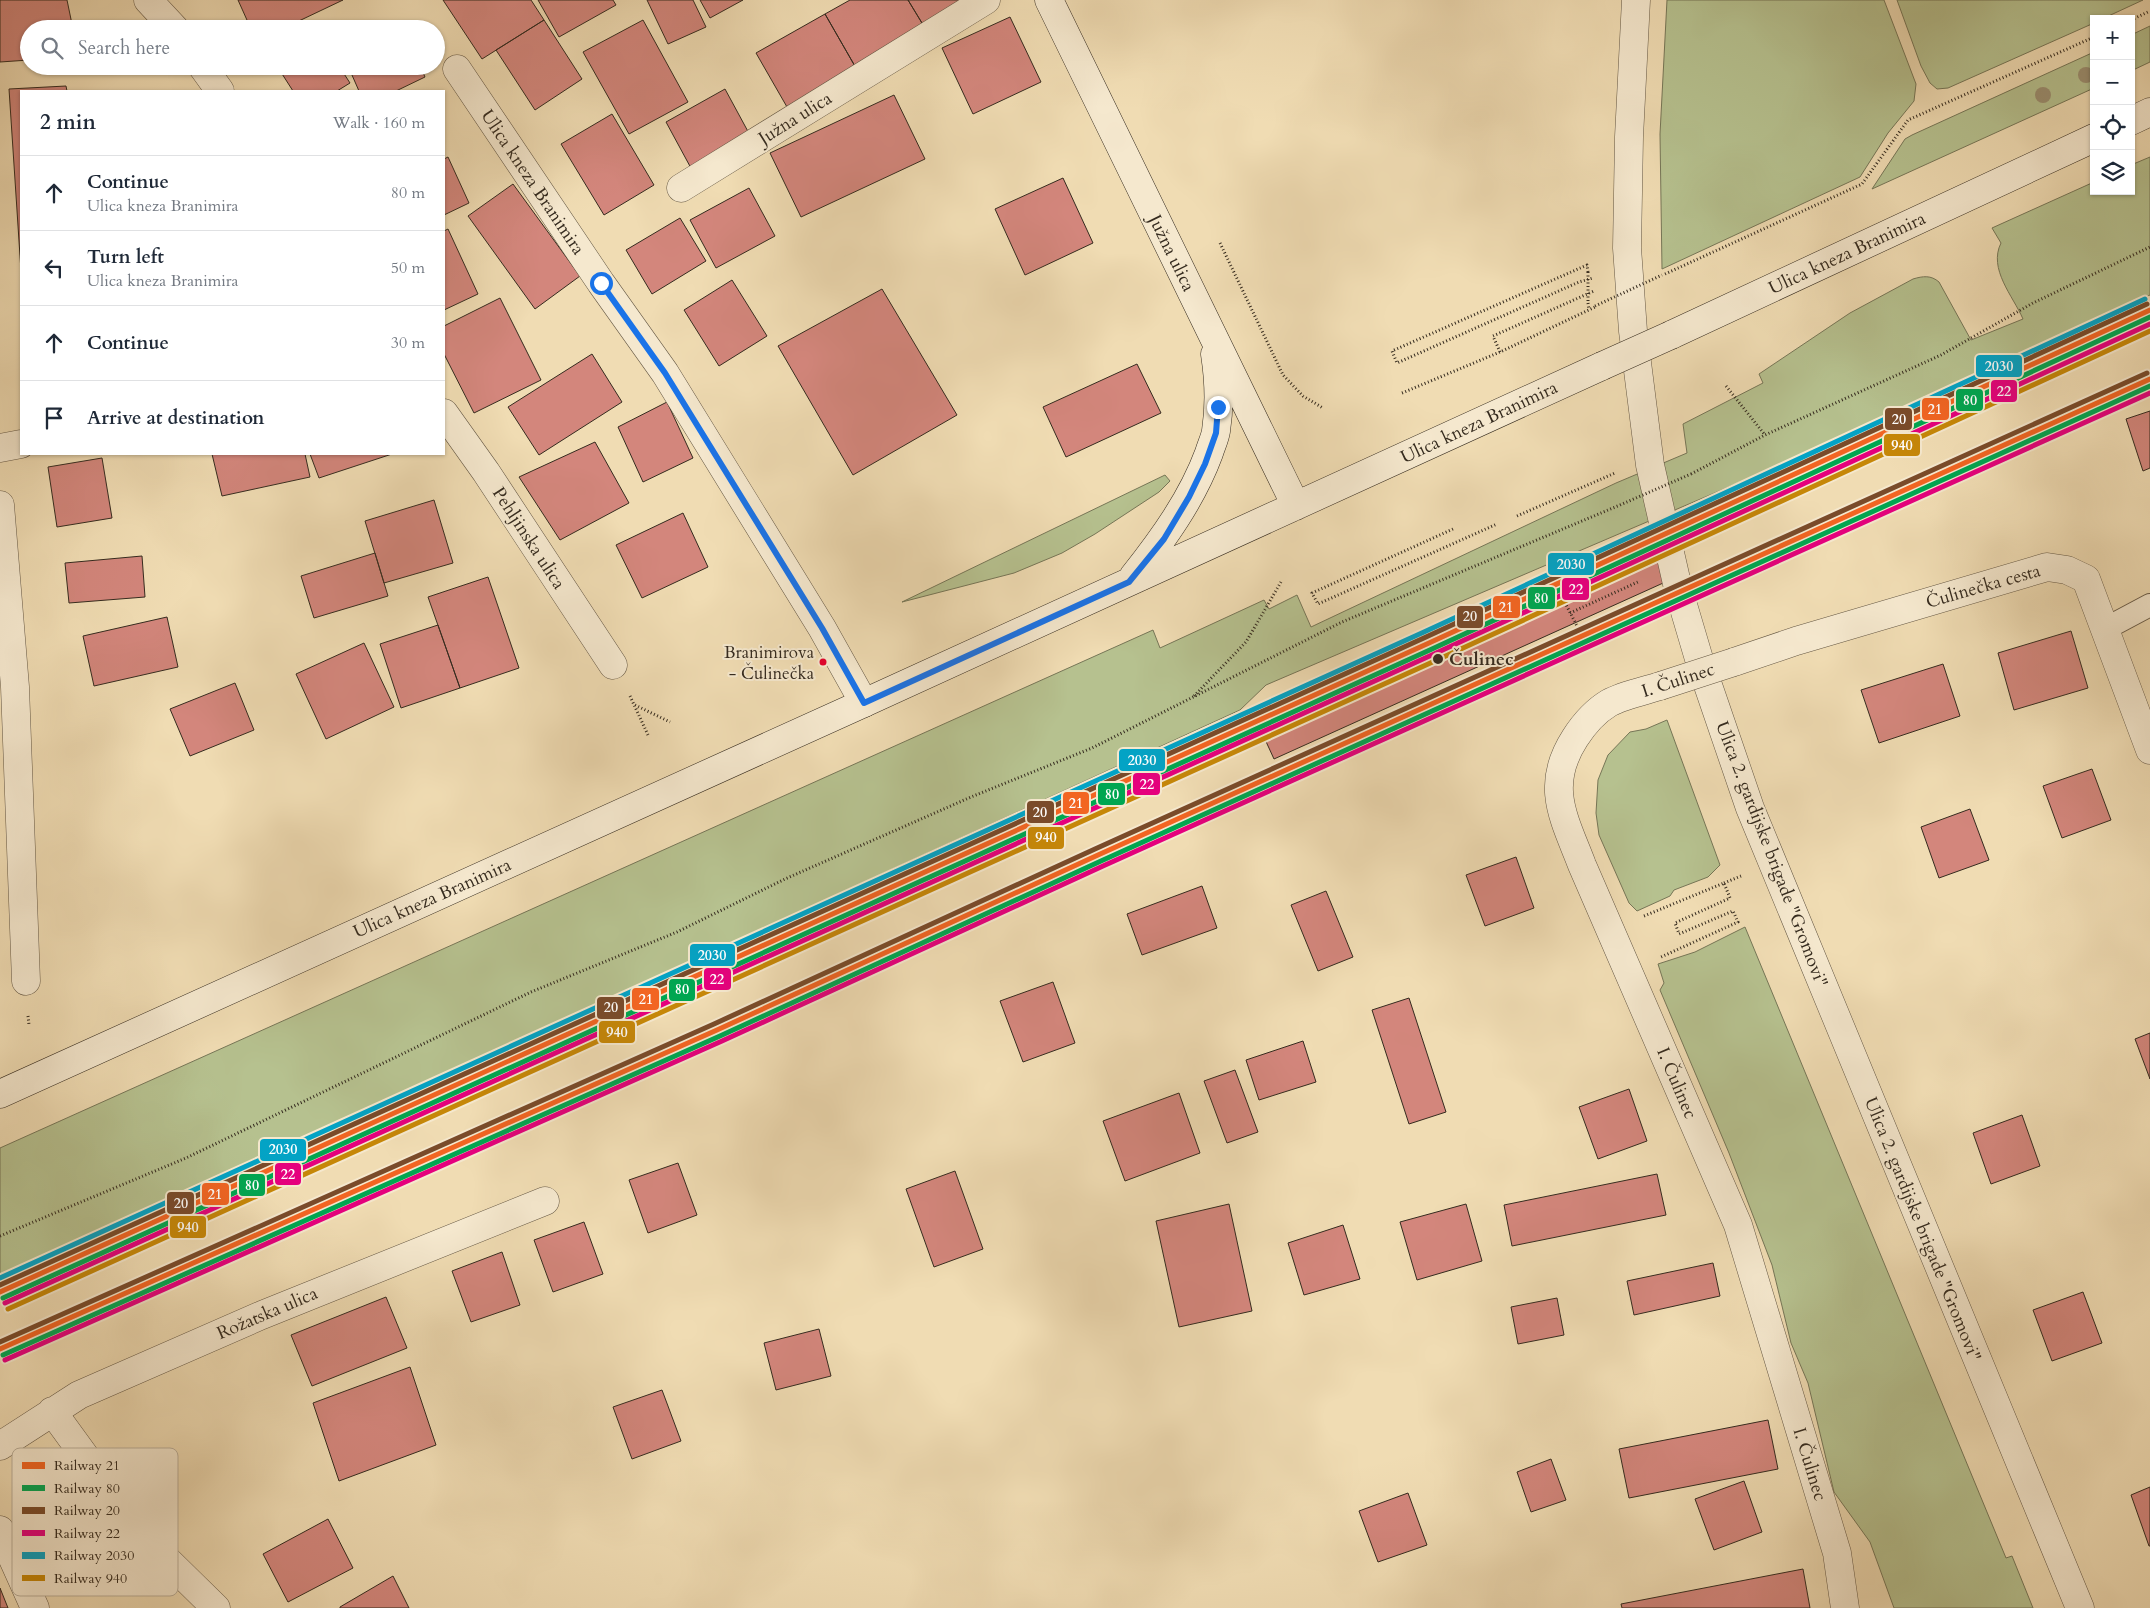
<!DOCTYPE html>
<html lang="en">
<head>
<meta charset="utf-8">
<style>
  :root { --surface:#fff; --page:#f2f2f3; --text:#1f2937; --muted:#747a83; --line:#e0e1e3 }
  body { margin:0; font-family:Cardo,serif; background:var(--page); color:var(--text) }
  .controls { position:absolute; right:15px; top:15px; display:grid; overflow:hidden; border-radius:0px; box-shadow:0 1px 4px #0004 }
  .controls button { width:45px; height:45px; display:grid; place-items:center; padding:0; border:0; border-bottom:1px solid var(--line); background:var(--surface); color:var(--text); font:25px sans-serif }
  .stop { position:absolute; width:15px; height:15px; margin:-11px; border:4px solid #1a73e8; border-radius:50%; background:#fff }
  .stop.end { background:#1a73e8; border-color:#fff; box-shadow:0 1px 5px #0008 }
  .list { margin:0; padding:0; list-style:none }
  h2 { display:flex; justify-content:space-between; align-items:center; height:65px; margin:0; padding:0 20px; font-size:21px }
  h2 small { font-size:16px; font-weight:400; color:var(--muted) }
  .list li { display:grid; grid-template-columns:32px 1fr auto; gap:15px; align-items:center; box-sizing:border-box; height:75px; padding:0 20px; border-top:1px solid var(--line) }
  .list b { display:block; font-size:19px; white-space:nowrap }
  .list p { margin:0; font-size:16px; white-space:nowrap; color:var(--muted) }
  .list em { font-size:16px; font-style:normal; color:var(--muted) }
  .icon { flex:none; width:28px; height:28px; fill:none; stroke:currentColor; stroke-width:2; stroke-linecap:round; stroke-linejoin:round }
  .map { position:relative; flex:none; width:2150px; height:1608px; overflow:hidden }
  .search { position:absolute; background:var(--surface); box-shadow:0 1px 4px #0004; left:20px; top:20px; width:425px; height:55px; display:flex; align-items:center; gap:12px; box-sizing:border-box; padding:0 18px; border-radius:28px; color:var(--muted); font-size:19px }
  .panel { position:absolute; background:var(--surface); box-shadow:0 1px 4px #0004; left:20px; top:90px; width:425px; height:365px; border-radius:0px }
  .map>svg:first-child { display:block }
  .green { fill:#b6c18f; stroke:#767657 }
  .building { fill:#d3867c; stroke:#352b1f }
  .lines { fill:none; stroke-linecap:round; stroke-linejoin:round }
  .service-casing { stroke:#645744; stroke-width:24 }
  .minor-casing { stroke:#645744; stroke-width:29 }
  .tertiary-casing { stroke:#645744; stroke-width:29 }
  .secondary-casing { stroke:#352b1f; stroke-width:29 }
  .path { stroke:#352b1f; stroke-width:3; stroke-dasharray:1 2.5; stroke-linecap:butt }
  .service { stroke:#f5e8ce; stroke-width:22 }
  .minor { stroke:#f5e8ce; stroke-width:28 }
  .tertiary { stroke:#f5e8ce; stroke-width:28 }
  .secondary { stroke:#f5e8ce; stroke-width:28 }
  .minor-bridge-casing { stroke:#645744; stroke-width:29; stroke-linecap:butt }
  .secondary-bridge-casing { stroke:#352b1f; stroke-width:29; stroke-linecap:butt }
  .path-bridge { stroke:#352b1f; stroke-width:3; stroke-dasharray:1 2.5; stroke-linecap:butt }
  .minor-bridge { stroke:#f5e8ce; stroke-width:28 }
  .secondary-bridge { stroke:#f5e8ce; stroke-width:28 }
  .rail-1-casing { stroke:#f5e8ce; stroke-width:9 }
  .rail-2-casing { stroke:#f5e8ce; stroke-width:9 }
  .rail-3-casing { stroke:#f5e8ce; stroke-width:9 }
  .rail-4-casing { stroke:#f5e8ce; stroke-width:9 }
  .rail-5-casing { stroke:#f5e8ce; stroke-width:9 }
  .rail-6-casing { stroke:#f5e8ce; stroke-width:9 }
  .rail-1 { stroke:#f26522; stroke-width:5 }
  .rail-2 { stroke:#00a651; stroke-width:5 }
  .rail-3 { stroke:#7a4b2a; stroke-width:5 }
  .rail-4 { stroke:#e5007d; stroke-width:5 }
  .rail-5 { stroke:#03a3c5; stroke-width:5 }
  .rail-6 { stroke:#c68708; stroke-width:5 }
  .tree { fill:#9b8f71 }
  .route { stroke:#1a73e8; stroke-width:6 }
  .stop-dot { fill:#352b1f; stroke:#f5e8ce; stroke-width:2 }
  .bus-dot { fill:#e4002b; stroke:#f5e8ce; stroke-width:2 }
  .labels { text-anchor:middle; stroke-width:4; stroke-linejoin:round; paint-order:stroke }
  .bus-label { font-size:17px; fill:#352b1f; stroke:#f5e8ce; text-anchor:end }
  .street-label { font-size:18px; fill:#352b1f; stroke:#f5e8ce }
  .stop-label { font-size:18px; font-weight:bold; fill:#352b1f; stroke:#f5e8ce; text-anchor:start }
  .key { fill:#f5e8ce; stroke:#bbaf9a; stroke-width:1 }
  .key-label { font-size:14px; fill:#352b1f }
  .line-badge { stroke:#f5e8ce; stroke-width:2 }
  .badge-label { font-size:14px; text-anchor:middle; font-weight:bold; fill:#fff }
</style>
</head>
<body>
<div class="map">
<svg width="2150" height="1608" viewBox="0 0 2150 1608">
  <rect width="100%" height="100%" fill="#f0dcb3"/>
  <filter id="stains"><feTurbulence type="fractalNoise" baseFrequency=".004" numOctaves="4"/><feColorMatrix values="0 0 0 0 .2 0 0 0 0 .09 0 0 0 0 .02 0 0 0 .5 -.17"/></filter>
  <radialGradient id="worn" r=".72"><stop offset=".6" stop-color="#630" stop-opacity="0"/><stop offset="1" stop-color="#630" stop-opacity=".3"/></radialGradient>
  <path class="green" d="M1667,0H1884L1916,84L1914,101L1888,133L1860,177L1662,269L1660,134Z
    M1897,0H2143L2102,19H2094V23L1948,88L1937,89L1930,83L1921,66Z
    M2150,26V62L2131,71V35Z
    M2094,52V88L1872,189L1905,139L1912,135Z
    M2150,157V295L1787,462L1266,685L1240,710L0,1278V1148L1153,630L1160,648L1264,600L1269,609L1297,595L1311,627L1616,483L1687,453L1683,424L1763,383L1759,374L1850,313L1913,279C1923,276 1931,275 1939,282L1971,340L2023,319C2013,296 1988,269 2001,243L1992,228L2094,182V191H2131V165Z
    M1165,475L1170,481L1159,492L1095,534L1062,553L1014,573L902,602Z
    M1667,720L1720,865L1708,877L1674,890L1670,896L1637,911L1629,903L1599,835L1596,813L1598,780L1608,755L1630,732L1646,729Z
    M1745,927L2006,1558L2012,1556L2033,1608H1894L1870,1542L1834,1492L1808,1383L1791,1343L1772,1265L1729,1153L1660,990L1664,983L1658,964L1695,952Z"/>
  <path class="building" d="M0,0H67L73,29H29V60L0,62Z
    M238,0H343L282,29H251Z
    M443,0H531L544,20L482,59Z
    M538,0H613L616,5L559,37Z
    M647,0H693L706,27L668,44Z
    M700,0H743L710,18Z
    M850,0H908L925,28L856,68L825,14Z
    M908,0H974L925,28Z
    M825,14L856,68L787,107L756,53Z
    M1010,17L1041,82L973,114L942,48Z
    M544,20L582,79L535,110L496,50Z
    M643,20L688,102L629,134L583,52Z
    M400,22L403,29H386Z
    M277,66H339L350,83L337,91H293Z
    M348,66H420L425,77L396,91H359Z
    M66,86L67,91H21V271L9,89Z
    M725,89L751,137L692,170L666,122Z
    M894,95L925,159L801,217L770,153Z
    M612,114L654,185L604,215L561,144Z
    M448,157L469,203L444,215V159Z
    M1063,178L1093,243L1025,275L995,209Z
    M513,184L580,276L535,309L468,216Z
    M749,188L775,236L716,268L690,220Z
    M680,218L706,261L652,294L626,250Z
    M448,229L478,294L444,310V231Z
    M732,280L767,336L719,366L684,310Z
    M882,289L957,415L853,475L778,346Z
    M500,298L541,380L474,413L444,354V326Z
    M592,354L622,402L539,455L508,407Z
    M1137,364L1161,413L1066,457L1043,407Z
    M667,402L693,458L643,482L618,427Z
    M2150,411V468L2143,471L2126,419Z
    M595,442L629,503L560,540L519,477Z
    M212,454H305L310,477L222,496Z
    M310,454H392L319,478Z
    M102,458L112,518L57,527L48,467Z
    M434,500L453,563L384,583L365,521Z
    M683,513L708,567L642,598L616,545Z
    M375,553L388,596L314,618L301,576Z
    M1662,555L1672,579L1274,759L1263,735Z
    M142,556L145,597L69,603L65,563Z
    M488,577L519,668L460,688L428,597Z
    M167,617L178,667L94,686L83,636Z
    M438,625L460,688L401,708L380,644Z
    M2071,631L2088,688L2014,710L1998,653Z
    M364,643L394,707L326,739L296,674Z
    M1943,664L1960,716L1879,743L1861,690Z
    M235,683L254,730L190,756L170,709Z
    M2092,769L2111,820L2062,838L2043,786Z
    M1970,809L1989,860L1939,878L1921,827Z
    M1516,857L1534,908L1485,926L1466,875Z
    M1202,886L1217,928L1142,955L1127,914Z
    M1326,891L1353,957L1318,971L1291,905Z
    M1053,982L1075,1043L1023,1062L1000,1001Z
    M1409,998L1446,1112L1409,1124L1372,1010Z
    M2150,1033V1079L2135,1039Z
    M1303,1041L1316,1082L1259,1100L1246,1060Z
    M1235,1070L1258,1132L1227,1143L1204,1081Z
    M1629,1089L1647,1141L1598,1159L1579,1107Z
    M1179,1093L1200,1153L1125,1181L1103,1121Z
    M2022,1115L2040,1166L1991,1184L1973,1133Z
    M678,1163L697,1215L648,1233L629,1180Z
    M955,1171L983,1249L934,1267L906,1189Z
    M1657,1174L1666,1215L1512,1246L1504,1205Z
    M1229,1204L1252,1311L1179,1327L1156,1221Z
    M1466,1204L1482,1261L1417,1280L1400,1222Z
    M584,1222L603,1274L553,1292L534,1240Z
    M1343,1225L1360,1279L1304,1295L1288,1243Z
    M502,1252L520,1305L471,1322L452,1271Z
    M1713,1263L1720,1296L1634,1315L1627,1281Z
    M2083,1292L2102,1343L2052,1361L2033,1310Z
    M386,1297L407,1348L312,1386L291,1335Z
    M1557,1298L1564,1335L1518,1344L1511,1307Z
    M819,1329L831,1376L776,1390L764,1343Z
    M410,1367L436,1445L339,1481L313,1403Z
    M662,1390L681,1441L632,1459L613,1407Z
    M1768,1420L1778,1469L1629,1498L1619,1449Z
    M1551,1459L1566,1500L1531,1512L1517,1472Z
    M1744,1481L1762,1532L1714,1550L1695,1499Z
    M2150,1487V1546H2149L2131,1495Z
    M1408,1493L1427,1545L1378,1562L1359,1511Z
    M328,1519L353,1568L288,1602L263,1554Z
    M1803,1569L1810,1608H1622L1621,1604Z
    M393,1576L409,1608H340V1607Z
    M0,1588L8,1608H0Z"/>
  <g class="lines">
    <g class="service-casing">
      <path id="service" d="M2105,629L2150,605"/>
    </g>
    <g class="minor-casing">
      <path id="minor" d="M148,0L175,29
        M202,66L220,91
        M457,69L601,283L665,373L822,628L864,703
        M681,188L986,0
        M444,413L486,472L613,665
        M0,448L21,444
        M0,505L15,687L26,981
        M1734,662L1796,641L2047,567L2067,570L2086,579L2150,750
        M1660,686C1644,691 1623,695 1609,703C1594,712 1584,724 1575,738C1544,786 1564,818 1582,865L1738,1225L1837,1553L1845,1608
        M52,1411L132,1521L166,1559L216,1608
        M0,1446L79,1395L262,1315L545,1201
        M0,1530L35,1608"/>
    </g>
    <g class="tertiary-casing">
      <path id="tertiary" d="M1636,0L1629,137L1627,248L1633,331L1650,465L1678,588L1699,659L1750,808L2080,1608"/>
    </g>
    <g class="secondary-casing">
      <path id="secondary" d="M1049,0L1296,506
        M2131,121L2150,112
        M1671,335L2094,138
        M1133,577C1163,539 1192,499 1209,453C1211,446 1215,438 1216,431C1220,405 1219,380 1215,354
        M0,1094L864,703L1602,366"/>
    </g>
    <path class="path" d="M2131,20L2150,11
      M1220,243L1283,375L1303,396L1323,408
      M1588,272L1587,265L1392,351L1397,363L1579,282L1593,278
      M1665,274L1862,184L1908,120L2094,37
      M1588,303L1589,310
      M1500,352L1493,336L1594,291
      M1726,386L1765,435
      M1402,393L1500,352L1595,307
      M1691,474L1765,435L1941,355L2033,303L2150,247
      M1517,516L1615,473
      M1453,529L1312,593L1318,604L1497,524
      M1560,593L1577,626
      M1570,613L1640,581
      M630,696L648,735
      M1194,696L1246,642L1281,582
      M635,705L670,722
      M1724,883L1741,876
      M1644,916L1724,883L1730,898L1675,923L1679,934L1733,911L1738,922L1661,957
      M28,1016L29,1025
      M0,1236L186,1158L531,992L677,932L785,879L971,797L1092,748L1342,622L1620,505"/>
    <use href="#service" class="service"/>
    <use href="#minor" class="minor"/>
    <use href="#tertiary" class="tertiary"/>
    <use href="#secondary" class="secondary"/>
    <g class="minor-bridge-casing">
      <path id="minor-bridge" d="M1660,686L1734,662"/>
    </g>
    <g class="secondary-bridge-casing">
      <path id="secondary-bridge" d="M1602,366L1671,335"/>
    </g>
    <path class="path-bridge" d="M1588,272V303
      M1595,306L1662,275
      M1620,505L1691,474"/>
    <use href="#minor-bridge" class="minor-bridge"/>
    <use href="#secondary-bridge" class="secondary-bridge"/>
    <g class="rail-1-casing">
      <path id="rail-1" d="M0,1292L1429,643L2150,310
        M0,1349L717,1030L1098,855L2150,379"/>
    </g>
    <g class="rail-2-casing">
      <path id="rail-2" d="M3,1298L1432,649L2150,317
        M3,1355L720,1036L1101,861L2150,386"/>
    </g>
    <g class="rail-3-casing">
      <path id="rail-3" d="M0,1285L1426,637L2147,304
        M0,1342L714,1024L1095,849L2147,373"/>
    </g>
    <g class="rail-4-casing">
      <path id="rail-4" d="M5,1303L1434,654L2150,324
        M5,1360L722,1041L1103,866L2150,393"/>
    </g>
    <g class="rail-5-casing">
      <path id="rail-5" d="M0,1278L1424,632L2145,299"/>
    </g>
    <g class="rail-6-casing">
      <path id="rail-6" d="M8,1309L1437,660L2150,331"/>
    </g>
    <use href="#rail-1" class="rail-1"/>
    <use href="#rail-2" class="rail-2"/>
    <use href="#rail-3" class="rail-3"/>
    <use href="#rail-4" class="rail-4"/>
    <use href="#rail-5" class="rail-5"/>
    <use href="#rail-6" class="rail-6"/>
  </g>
  <g class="tree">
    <circle cx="2086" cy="75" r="8"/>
    <circle cx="2043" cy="95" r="8"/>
  </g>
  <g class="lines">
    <path class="route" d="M601,283L665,373L822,628L864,703L1129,582L1164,539L1189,497L1205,464L1216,433L1218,407"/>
  </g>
  <circle class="stop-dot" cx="1438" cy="659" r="6"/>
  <circle class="bus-dot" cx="823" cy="662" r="4.5"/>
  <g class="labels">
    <g class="bus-label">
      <text x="814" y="658">Branimirova<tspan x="814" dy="21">- Čulinečka</tspan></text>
    </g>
    <g class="street-label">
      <text transform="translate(795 118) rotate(-32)" y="6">Južna ulica</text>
      <text transform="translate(533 182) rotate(56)" y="6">Ulica kneza Branimira</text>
      <text transform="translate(1172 253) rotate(64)" y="6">Južna ulica</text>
      <text transform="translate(1847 253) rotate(-25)" y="6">Ulica kneza Branimira</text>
      <text transform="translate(1479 422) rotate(-25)" y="6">Ulica kneza Branimira</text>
      <text transform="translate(529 538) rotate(57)" y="6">Pehljinska ulica</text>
      <text transform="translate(1983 586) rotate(-16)" y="6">Čulinečka cesta</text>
      <text transform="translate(1678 680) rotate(-18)" y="6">I. Čulinec</text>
      <text transform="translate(1772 854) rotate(69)" y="6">Ulica 2. gardijske brigade "Gromovi"</text>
      <text transform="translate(432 898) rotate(-24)" y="6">Ulica kneza Branimira</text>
      <text transform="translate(1677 1083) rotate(67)" y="6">I. Čulinec</text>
      <text transform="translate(1923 1229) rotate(68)" y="6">Ulica 2. gardijske brigade "Gromovi"</text>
      <text transform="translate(267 1313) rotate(-23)" y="6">Rožatska ulica</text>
      <text transform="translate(1810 1464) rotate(73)" y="6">I. Čulinec</text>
    </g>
    <g class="stop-label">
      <text x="1449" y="665">Čulinec</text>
    </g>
  </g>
  <rect x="12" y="1448" width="166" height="148" rx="8" class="key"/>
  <rect x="22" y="1462" width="23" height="7" fill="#f26522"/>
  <rect x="22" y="1485" width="23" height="6" fill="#00a651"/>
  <rect x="22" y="1507" width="23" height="7" fill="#7a4b2a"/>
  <rect x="22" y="1530" width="23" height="6" fill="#e5007d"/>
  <rect x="22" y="1552" width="23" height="7" fill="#03a3c5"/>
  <rect x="22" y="1575" width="23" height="6" fill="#c68708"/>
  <g class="key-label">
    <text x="54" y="1470">Railway 21</text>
    <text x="54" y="1493">Railway 80</text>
    <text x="54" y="1515">Railway 20</text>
    <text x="54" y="1538">Railway 22</text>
    <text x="54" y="1560">Railway 2030</text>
    <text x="54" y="1583">Railway 940</text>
  </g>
  <g class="line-badge">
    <rect x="1975" y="354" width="48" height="24" rx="5" fill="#03a3c5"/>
    <rect x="1990" y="379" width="28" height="24" rx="5" fill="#e5007d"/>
    <rect x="1955" y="388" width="29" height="24" rx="5" fill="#00a651"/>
    <rect x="1921" y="397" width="29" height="24" rx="5" fill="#f26522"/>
    <rect x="1884" y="407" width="29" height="24" rx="5" fill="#7a4b2a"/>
    <rect x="1883" y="433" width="38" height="24" rx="5" fill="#c68708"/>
    <rect x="1547" y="552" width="48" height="24" rx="5" fill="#03a3c5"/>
    <rect x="1561" y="577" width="29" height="24" rx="5" fill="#e5007d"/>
    <rect x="1527" y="586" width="29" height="24" rx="5" fill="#00a651"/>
    <rect x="1492" y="595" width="29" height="24" rx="5" fill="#f26522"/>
    <rect x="1456" y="605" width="28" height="24" rx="5" fill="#7a4b2a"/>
    <rect x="1118" y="748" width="48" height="24" rx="5" fill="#03a3c5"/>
    <rect x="1132" y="772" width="29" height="24" rx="5" fill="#e5007d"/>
    <rect x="1097" y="782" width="29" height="24" rx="5" fill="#00a651"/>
    <rect x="1062" y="791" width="28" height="24" rx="5" fill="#f26522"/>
    <rect x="1026" y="800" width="29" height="24" rx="5" fill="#7a4b2a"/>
    <rect x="1027" y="826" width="38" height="24" rx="5" fill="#c68708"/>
    <rect x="689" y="943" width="47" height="24" rx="5" fill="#03a3c5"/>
    <rect x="703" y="967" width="29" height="24" rx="5" fill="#e5007d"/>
    <rect x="668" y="978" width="28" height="24" rx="5" fill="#00a651"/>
    <rect x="631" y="987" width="29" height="24" rx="5" fill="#f26522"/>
    <rect x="596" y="996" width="29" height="24" rx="5" fill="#7a4b2a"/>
    <rect x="598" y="1020" width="38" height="24" rx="5" fill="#c68708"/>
    <rect x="259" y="1138" width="48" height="24" rx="5" fill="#03a3c5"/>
    <rect x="274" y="1162" width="28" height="24" rx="5" fill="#e5007d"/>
    <rect x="238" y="1173" width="28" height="24" rx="5" fill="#00a651"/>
    <rect x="201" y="1182" width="29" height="24" rx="5" fill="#f26522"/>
    <rect x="166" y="1191" width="29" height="24" rx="5" fill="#7a4b2a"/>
    <rect x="169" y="1215" width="38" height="24" rx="5" fill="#c68708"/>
  </g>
  <g class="badge-label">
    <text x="1999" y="371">2030</text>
    <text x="2004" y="396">22</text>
    <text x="1970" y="405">80</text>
    <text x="1935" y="414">21</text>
    <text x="1899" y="424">20</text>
    <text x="1902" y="450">940</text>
    <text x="1571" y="569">2030</text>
    <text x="1576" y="594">22</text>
    <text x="1541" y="603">80</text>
    <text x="1506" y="612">21</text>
    <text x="1470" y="621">20</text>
    <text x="1142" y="765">2030</text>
    <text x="1147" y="789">22</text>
    <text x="1112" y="799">80</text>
    <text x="1076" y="808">21</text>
    <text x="1040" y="817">20</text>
    <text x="1046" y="842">940</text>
    <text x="712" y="960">2030</text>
    <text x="717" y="984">22</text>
    <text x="682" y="994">80</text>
    <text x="646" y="1004">21</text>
    <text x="611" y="1012">20</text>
    <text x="617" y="1037">940</text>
    <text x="283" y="1154">2030</text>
    <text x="288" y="1179">22</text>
    <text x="252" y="1190">80</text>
    <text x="215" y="1199">21</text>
    <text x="181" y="1208">20</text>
    <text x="188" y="1232">940</text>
  </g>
  <rect width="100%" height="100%" filter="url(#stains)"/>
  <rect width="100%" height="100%" fill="url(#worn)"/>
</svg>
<div class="controls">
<button>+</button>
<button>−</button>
<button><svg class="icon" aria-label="locate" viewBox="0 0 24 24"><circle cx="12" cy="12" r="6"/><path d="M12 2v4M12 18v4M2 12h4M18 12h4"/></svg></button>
<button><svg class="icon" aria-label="layers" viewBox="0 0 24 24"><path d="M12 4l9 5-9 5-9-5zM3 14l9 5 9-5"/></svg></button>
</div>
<div class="stop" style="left:601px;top:283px"></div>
<div class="stop end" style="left:1218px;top:407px"></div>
<div class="search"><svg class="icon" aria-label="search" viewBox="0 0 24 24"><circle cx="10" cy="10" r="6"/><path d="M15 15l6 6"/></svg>Search here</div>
<section class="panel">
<h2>2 min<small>Walk · 160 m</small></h2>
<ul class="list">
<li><svg class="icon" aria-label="ahead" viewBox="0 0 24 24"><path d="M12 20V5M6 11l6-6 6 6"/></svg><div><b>Continue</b><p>Ulica kneza Branimira</p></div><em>80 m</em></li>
<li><svg class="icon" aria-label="left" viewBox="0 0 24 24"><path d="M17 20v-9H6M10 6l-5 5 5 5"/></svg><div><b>Turn left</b><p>Ulica kneza Branimira</p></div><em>50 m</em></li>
<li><svg class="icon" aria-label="ahead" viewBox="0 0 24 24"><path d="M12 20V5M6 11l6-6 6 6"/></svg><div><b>Continue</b></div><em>30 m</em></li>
<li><svg class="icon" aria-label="arrive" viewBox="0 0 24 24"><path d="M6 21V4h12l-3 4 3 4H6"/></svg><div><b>Arrive at destination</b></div></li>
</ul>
</section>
</div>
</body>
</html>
